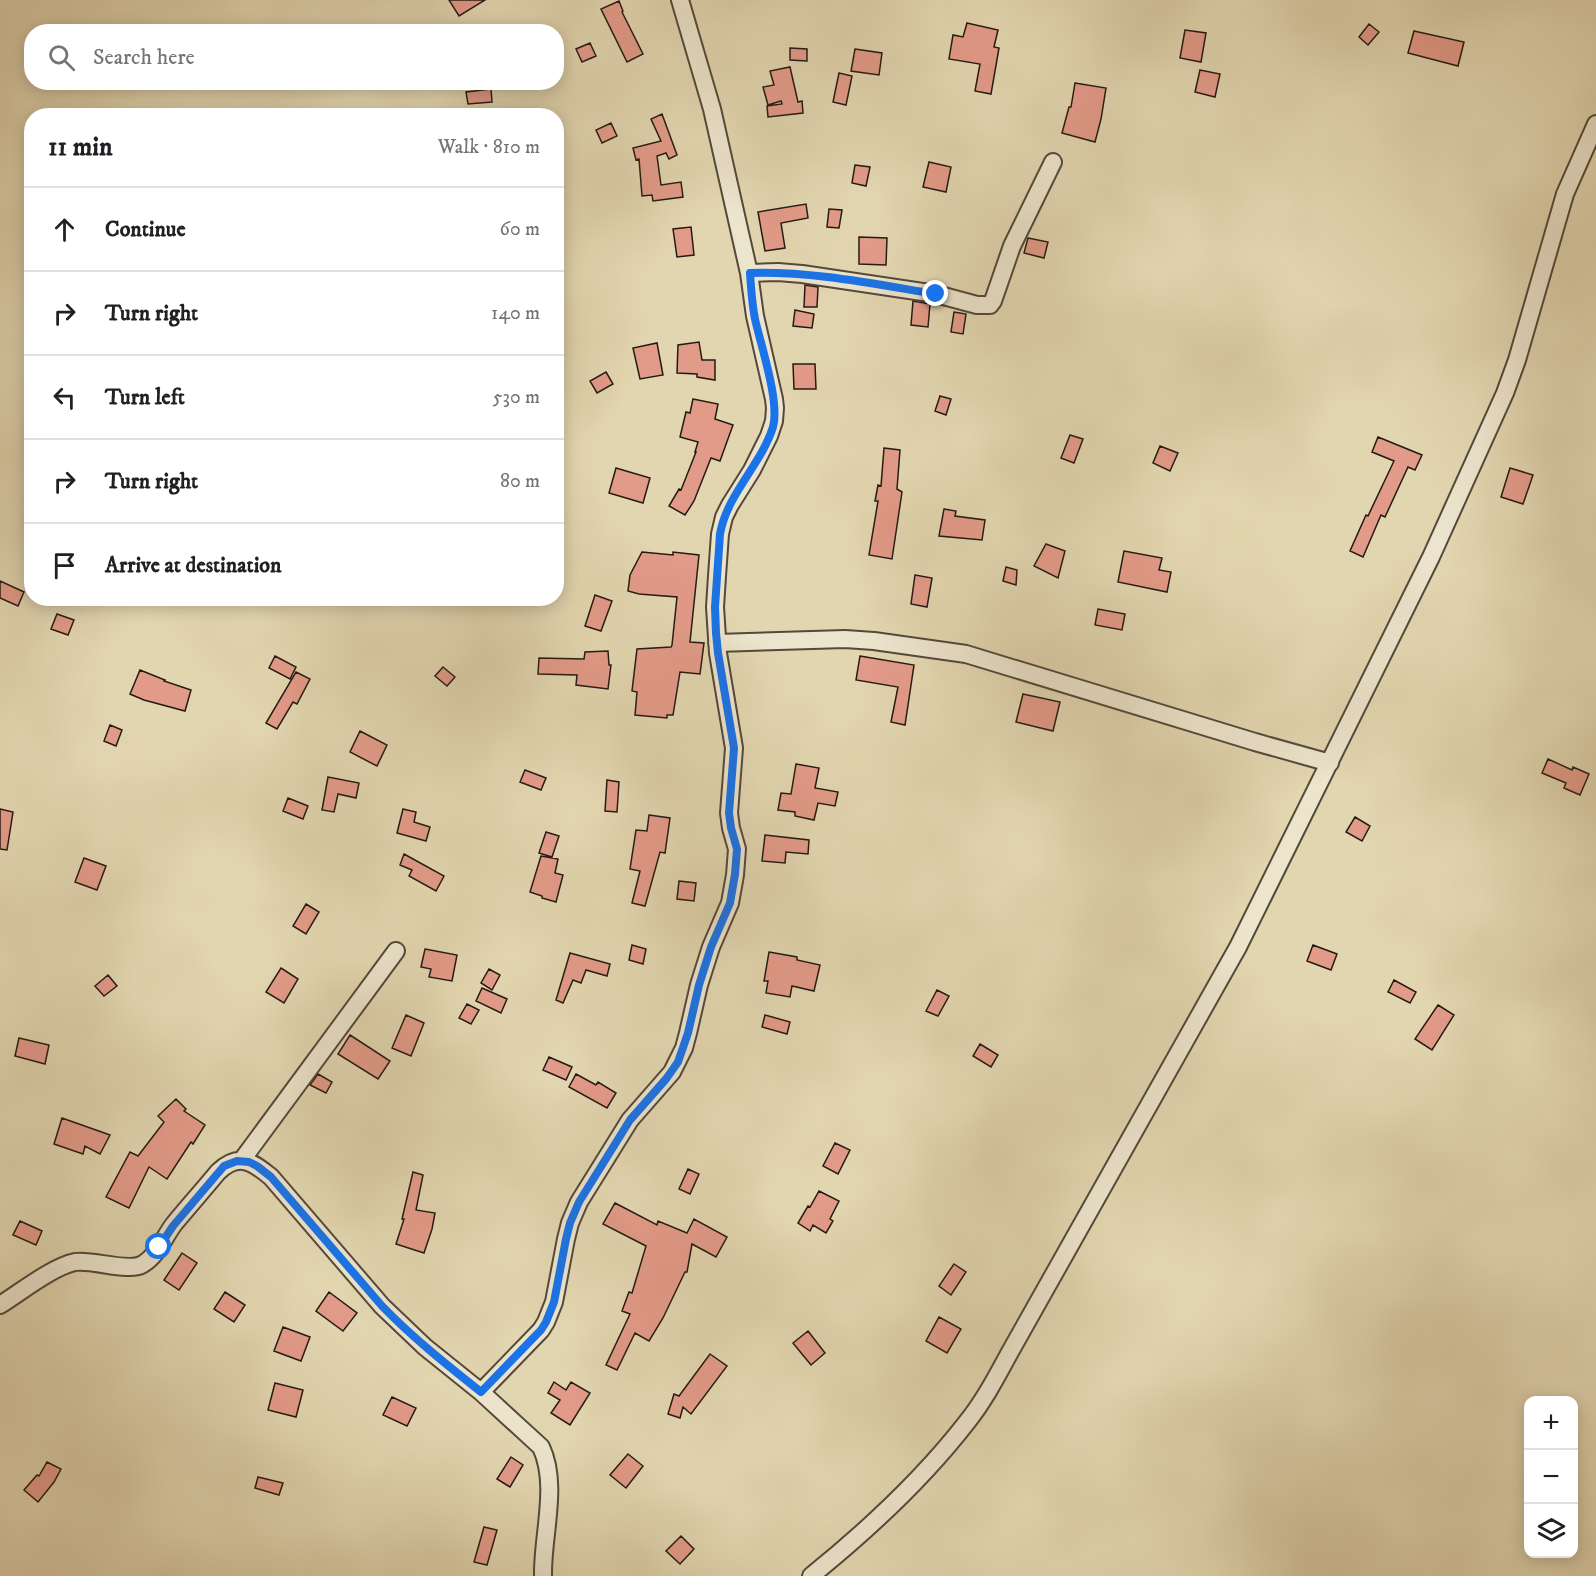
<!DOCTYPE html>
<html lang="en">
<head>
<meta charset="utf-8">
<style>
  :root { --surface:#fff; --page:#f6f6f6; --text:#202124; --muted:#757577; --line:#e0e0e0 }
  body { margin:0; font-family:"IM FELL DW Pica",serif; background:var(--page); color:var(--text) }
  .controls { position:absolute; right:18px; bottom:18px; display:grid; overflow:hidden; border-radius:12px; box-shadow:0 3px 15px #0003 }
  .controls button { width:54px; height:54px; display:grid; place-items:center; padding:0; border:0; border-bottom:2px solid var(--line); background:var(--surface); color:var(--text); font:30px sans-serif }
  .stop { position:absolute; width:18px; height:18px; margin:-14px; border:4px solid #1a73e8; border-radius:50%; background:#fff }
  .stop.end { background:#1a73e8; border-color:#fff; box-shadow:0 2px 6px #0008 }
  .list { margin:0; padding:0; list-style:none }
  h2 { display:flex; justify-content:space-between; align-items:center; height:78px; margin:0; padding:0 24px; font-size:26px }
  h2 small { font-size:20px; font-weight:400; color:var(--muted) }
  .list li { display:grid; grid-template-columns:39px 1fr auto; gap:18px; align-items:center; box-sizing:border-box; height:84px; padding:0 24px; border-top:2px solid var(--line) }
  .list b { display:block; font-size:22px; white-space:nowrap }
  .list em { font-size:20px; font-style:normal; color:var(--muted) }
  .icon { flex:none; width:33px; height:33px; fill:none; stroke:currentColor; stroke-width:2; stroke-linecap:round; stroke-linejoin:round }
  .map { position:relative; flex:none; width:1596px; height:1576px; overflow:hidden }
  .search { position:absolute; background:var(--surface); box-shadow:0 3px 15px #0003; left:24px; top:24px; width:540px; height:66px; display:flex; align-items:center; gap:15px; box-sizing:border-box; padding:0 21px; border-radius:24px; color:var(--muted); font-size:22px }
  .panel { position:absolute; background:var(--surface); box-shadow:0 3px 15px #0003; left:24px; top:108px; width:540px; height:498px; border-radius:24px }
  .map>svg:first-child { display:block }
  .building { fill:#e39b89; stroke:#251a13; stroke-width:1.5 }
  .lines { fill:none; stroke-linecap:round; stroke-linejoin:round }
  .minor-casing { stroke:#54493a; stroke-width:20 }
  .minor { stroke:#ece4cc; stroke-width:16 }
  .route { stroke:#1a73e8; stroke-width:8 }
</style>
</head>
<body>
<div class="map">
<svg width="1596" height="1576" viewBox="0 0 1596 1576">
  <rect width="100%" height="100%" fill="#e2d6b0"/>
  <filter id="stains"><feTurbulence type="fractalNoise" baseFrequency=".00333" numOctaves="4"/><feColorMatrix values="0 0 0 0 .2 0 0 0 0 .09 0 0 0 0 .02 0 0 0 .5 -.17"/></filter>
  <radialGradient id="worn" r=".72"><stop offset=".6" stop-color="#630" stop-opacity="0"/><stop offset="1" stop-color="#630" stop-opacity=".3"/></radialGradient>
  <path class="building" d="M449,0H485L459,16Z
    M619,1L623,11L622,12L643,54L627,62L601,9Z
    M967,23L998,30L994,47L999,48L991,94L975,91L980,64L949,59L953,35L963,37Z
    M1369,24L1379,32L1368,45L1359,37Z
    M1185,30L1206,33L1201,62L1180,58Z
    M1414,31L1464,42L1458,66L1408,53Z
    M590,43L596,56L582,62L576,49Z
    M790,48L807,49V61L790,60Z
    M855,49L882,53L879,75L851,71Z
    M790,67L798,102L802,101L803,113L768,117L767,106L782,104L781,101L768,105L763,87L774,85L770,71Z
    M1200,70L1220,74L1215,97L1195,92Z
    M839,73L852,76L846,105L833,102Z
    M1075,83L1106,88L1101,119L1095,142L1062,133L1069,107H1071Z
    M491,89L492,102L468,104L466,92Z
    M662,114L677,155L669,159L666,153L657,156L661,185L681,182L683,197L653,201L652,195L642,196L639,159L636,160L633,148L661,141L651,119Z
    M611,123L617,136L602,143L596,130Z
    M929,162L951,167L946,192L923,187Z
    M855,165L870,167L866,186L852,183Z
    M806,204L808,218L781,223L785,248L765,251L758,212Z
    M829,209L842,210L839,228L827,227Z
    M691,227L694,255L677,257L673,229Z
    M859,237L887,238L886,265L859,264Z
    M1028,238L1048,242L1044,258L1024,253Z
    M805,285L818,287L817,307H804Z
    M913,301L930,304L928,327L911,325Z
    M795,310L814,314L812,328L793,326Z
    M954,312L966,314L963,334L951,332Z
    M699,342L702,360H715V380L697,377V374L677,373L678,345Z
    M657,343L663,375L640,379L633,348Z
    M793,364H815L816,389H794Z
    M606,372L613,384L597,393L590,381Z
    M940,396L951,399L946,415L935,411Z
    M693,399L718,404L715,419L733,425L720,461L711,458L694,501L685,515L669,506L679,489L681,490L696,452H695L698,442L680,437L686,412L690,413Z
    M1070,435L1083,439L1074,463L1061,458Z
    M1378,437L1422,455L1415,470L1408,467L1385,517L1381,515L1363,557L1350,551L1366,515L1368,516L1394,461L1372,452Z
    M1160,446L1178,453L1170,471L1153,463Z
    M884,448L900,450L897,489L902,492L892,559L869,555L878,501H875L878,485L881,486Z
    M616,468L650,478L643,503L609,493Z
    M1510,468L1533,475L1523,504L1501,497Z
    M944,509L956,511L955,516L985,520L982,540L939,536Z
    M1046,544L1065,551L1058,578L1034,566Z
    M1124,551L1162,558L1159,570L1171,572L1167,592L1118,582Z
    M642,552L673,555V552L699,555L690,642L704,643L700,674L680,672L673,715H667V718L635,715L637,692L632,691L637,649L671,647L672,645L677,597L639,594L628,591L630,575Z
    M1006,567L1017,570L1016,585L1003,581Z
    M915,575L932,578L927,607L911,604Z
    M0,581L24,592L18,606L0,598Z
    M595,595L612,601L601,631L585,626Z
    M1098,609L1125,614L1122,630L1095,625Z
    M57,614L74,620L68,635L51,629Z
    M608,651L609,665H611L608,689L576,685L577,675L538,674L539,658L584,659L585,652Z
    M275,656L296,667L290,679L269,668Z
    M860,656L914,665L905,725L891,722L898,687L856,680Z
    M443,667L455,677L447,686L435,676Z
    M140,670L165,680L164,681L191,690L185,711L144,700L130,694Z
    M296,672L310,679L297,704L293,702L277,729L266,723Z
    M1023,694L1060,702L1053,731L1016,722Z
    M110,725L122,730L116,746L104,741Z
    M360,731L387,745L377,766L350,752Z
    M1548,759L1572,770L1573,767L1589,774L1580,795L1564,788L1566,783L1542,773Z
    M796,764L819,768L815,788L838,792L835,806L818,803L814,820L795,816V812L778,810L781,793L791,794Z
    M525,770L546,778L541,790L520,782Z
    M328,777L359,783L356,798L338,794L334,812L322,810Z
    M607,780L619,782L617,812L605,811Z
    M288,798L308,806L303,819L283,811Z
    M0,809L13,812L7,850L0,849Z
    M403,809L416,812L414,822L430,827L426,841L397,833Z
    M649,815L670,818L665,853L660,852L645,906L632,903L640,871L630,869L636,830L647,831Z
    M1355,817L1370,826L1362,841L1346,832Z
    M546,832L559,836L552,857L539,853Z
    M765,835L809,840L808,854L786,852L785,863L762,861Z
    M404,854L444,876L436,891L409,876L412,870L400,865Z
    M541,856L558,859L555,873L563,875L556,902L542,898V896L530,892Z
    M84,858L106,866L97,890L75,882Z
    M679,881L696,883L694,901L677,899Z
    M306,904L319,912L306,934L293,926Z
    M632,945L646,949L643,964L629,960Z
    M1313,945L1337,954L1331,970L1307,961Z
    M425,949L457,955L452,981L429,977L431,969L421,967Z
    M769,952L797,957V960L820,965L814,991L792,986L790,997L766,993L768,981H764Z
    M570,953L610,964L607,976L586,970L581,983L573,980L563,1003L556,1000Z
    M281,968L298,979L284,1003L266,992Z
    M489,969L500,975L492,990L481,983Z
    M108,975L117,986L104,996L95,986Z
    M1394,980L1416,992L1410,1003L1388,992Z
    M482,988L507,999L501,1013L476,1001Z
    M937,990L949,996L938,1016L926,1011Z
    M467,1004L479,1010L471,1024L459,1018Z
    M1438,1005L1454,1015L1432,1050L1415,1039Z
    M406,1015L424,1023L411,1056L392,1048Z
    M765,1015L790,1022L787,1034L762,1027Z
    M350,1035L390,1061L378,1079L338,1054Z
    M19,1038L49,1045L45,1064L15,1056Z
    M980,1044L998,1055L991,1067L973,1056Z
    M549,1057L572,1067L566,1080L543,1070Z
    M318,1074L332,1082L326,1093L310,1085Z
    M576,1074L596,1085L598,1082L616,1093L607,1108L569,1087Z
    M176,1099L186,1109L184,1111L205,1125L193,1144L191,1142L167,1179L149,1167L129,1208L106,1197L130,1152L138,1156L164,1122L158,1116Z
    M62,1118L110,1135L100,1154L85,1146L83,1154L54,1144Z
    M835,1143L850,1150L838,1174L823,1166Z
    M688,1169L699,1174L690,1194L679,1189Z
    M413,1172L423,1175L416,1210L435,1213L432,1229L424,1253L396,1244L404,1219H402Z
    M819,1191L839,1201L830,1219L833,1221L826,1233L813,1225L810,1231L798,1223L808,1206L810,1207Z
    M615,1203L657,1225L658,1221L687,1233L694,1219L727,1237L716,1257L692,1244L687,1272H685L663,1318L649,1341L635,1333L617,1370L606,1365L630,1314L622,1311L629,1292L632,1293L646,1246L603,1224Z
    M20,1221L42,1231L36,1245L13,1235Z
    M182,1253L197,1263L179,1290L164,1280Z
    M954,1264L966,1272L951,1295L939,1286Z
    M225,1292L245,1305L234,1322L214,1309Z
    M329,1292L357,1313L343,1331L316,1311Z
    M939,1317L961,1329L947,1353L926,1341Z
    M283,1327L310,1337L301,1361L274,1351Z
    M808,1331L825,1353L811,1365L793,1343Z
    M710,1354L727,1366L691,1414L683,1407L680,1418L668,1414L674,1394L679,1396Z
    M554,1382L566,1390L571,1382L590,1393L570,1425L551,1413L560,1400L548,1393Z
    M275,1383L303,1390L296,1417L268,1410Z
    M392,1397L416,1408L407,1426L383,1415Z
    M628,1454L643,1466L626,1488L610,1475Z
    M511,1457L523,1465L510,1487L497,1479Z
    M47,1462L61,1469L54,1482L38,1502L24,1490L37,1475L39,1476Z
    M258,1477L283,1483L279,1495L255,1488Z
    M484,1527L497,1530L487,1565L474,1562Z
    M681,1536L694,1549L680,1564L666,1551Z"/>
  <g class="lines">
    <g class="minor-casing">
      <path id="minor" d="M749,273L778,272L802,274L936,294L977,305H990L993,301L1012,246L1053,162
        M717,643L845,639L874,641L966,654L1255,742L1330,763
        M242,1160L396,951
        M0,1305C21,1292 52,1267 75,1262C93,1259 129,1273 143,1264C158,1255 164,1237 174,1224C188,1207 204,1189 218,1172C239,1152 253,1162 271,1177L382,1306L425,1347L481,1392
        M543,1576C542,1536 559,1485 541,1447L481,1392L541,1330L546,1322L554,1302L566,1239L570,1223L579,1202L630,1120L672,1072L684,1048L688,1033L699,985L711,947L730,903L735,875L737,849L731,828L729,813L734,748L718,653L715,607L717,576L720,534L724,517L730,505L752,470L769,436L774,421L775,408L774,399L755,316L749,273L712,109L680,0
        M811,1576C868,1530 922,1480 967,1422C984,1401 997,1376 1010,1352L1238,947L1431,557L1505,393L1517,360L1565,194L1596,124"/>
    </g>
    <use href="#minor" class="minor"/>
  </g>
  <g class="lines">
    <path class="route" d="M159,1247L173,1226L224,1166L237,1161L249,1162L257,1166L271,1177L382,1306C413,1338 447,1365 481,1392L541,1330L546,1322L554,1302L566,1239L570,1223L579,1202L630,1120L666,1079L678,1062L688,1033L699,985L711,947L730,903L735,874L737,849L731,828L729,813L734,748L718,653L716,633L715,607L720,534C727,494 761,465 773,427C780,402 761,346 755,319C752,304 751,288 750,273C812,271 874,284 936,294"/>
  </g>
  <rect width="100%" height="100%" filter="url(#stains)"/>
  <rect width="100%" height="100%" fill="url(#worn)"/>
</svg>
<div class="controls">
<button>+</button>
<button>−</button>
<button><svg class="icon" aria-label="layers" viewBox="0 0 24 24"><path d="M12 4l9 5-9 5-9-5zM3 14l9 5 9-5"/></svg></button>
</div>
<div class="stop" style="left:159px;top:1247px"></div>
<div class="stop end" style="left:936px;top:294px"></div>
<div class="search"><svg class="icon" aria-label="search" viewBox="0 0 24 24"><circle cx="10" cy="10" r="6"/><path d="M15 15l6 6"/></svg>Search here</div>
<section class="panel">
<h2>11 min<small>Walk · 810 m</small></h2>
<ul class="list">
<li><svg class="icon" aria-label="ahead" viewBox="0 0 24 24"><path d="M12 20V5M6 11l6-6 6 6"/></svg><div><b>Continue</b></div><em>60 m</em></li>
<li><svg class="icon" aria-label="right" viewBox="0 0 24 24"><path d="M7 20v-9h11M14 6l5 5-5 5"/></svg><div><b>Turn right</b></div><em>140 m</em></li>
<li><svg class="icon" aria-label="left" viewBox="0 0 24 24"><path d="M17 20v-9H6M10 6l-5 5 5 5"/></svg><div><b>Turn left</b></div><em>530 m</em></li>
<li><svg class="icon" aria-label="right" viewBox="0 0 24 24"><path d="M7 20v-9h11M14 6l5 5-5 5"/></svg><div><b>Turn right</b></div><em>80 m</em></li>
<li><svg class="icon" aria-label="arrive" viewBox="0 0 24 24"><path d="M6 21V4h12l-3 4 3 4H6"/></svg><div><b>Arrive at destination</b></div></li>
</ul>
</section>
</div>
</body>
</html>
